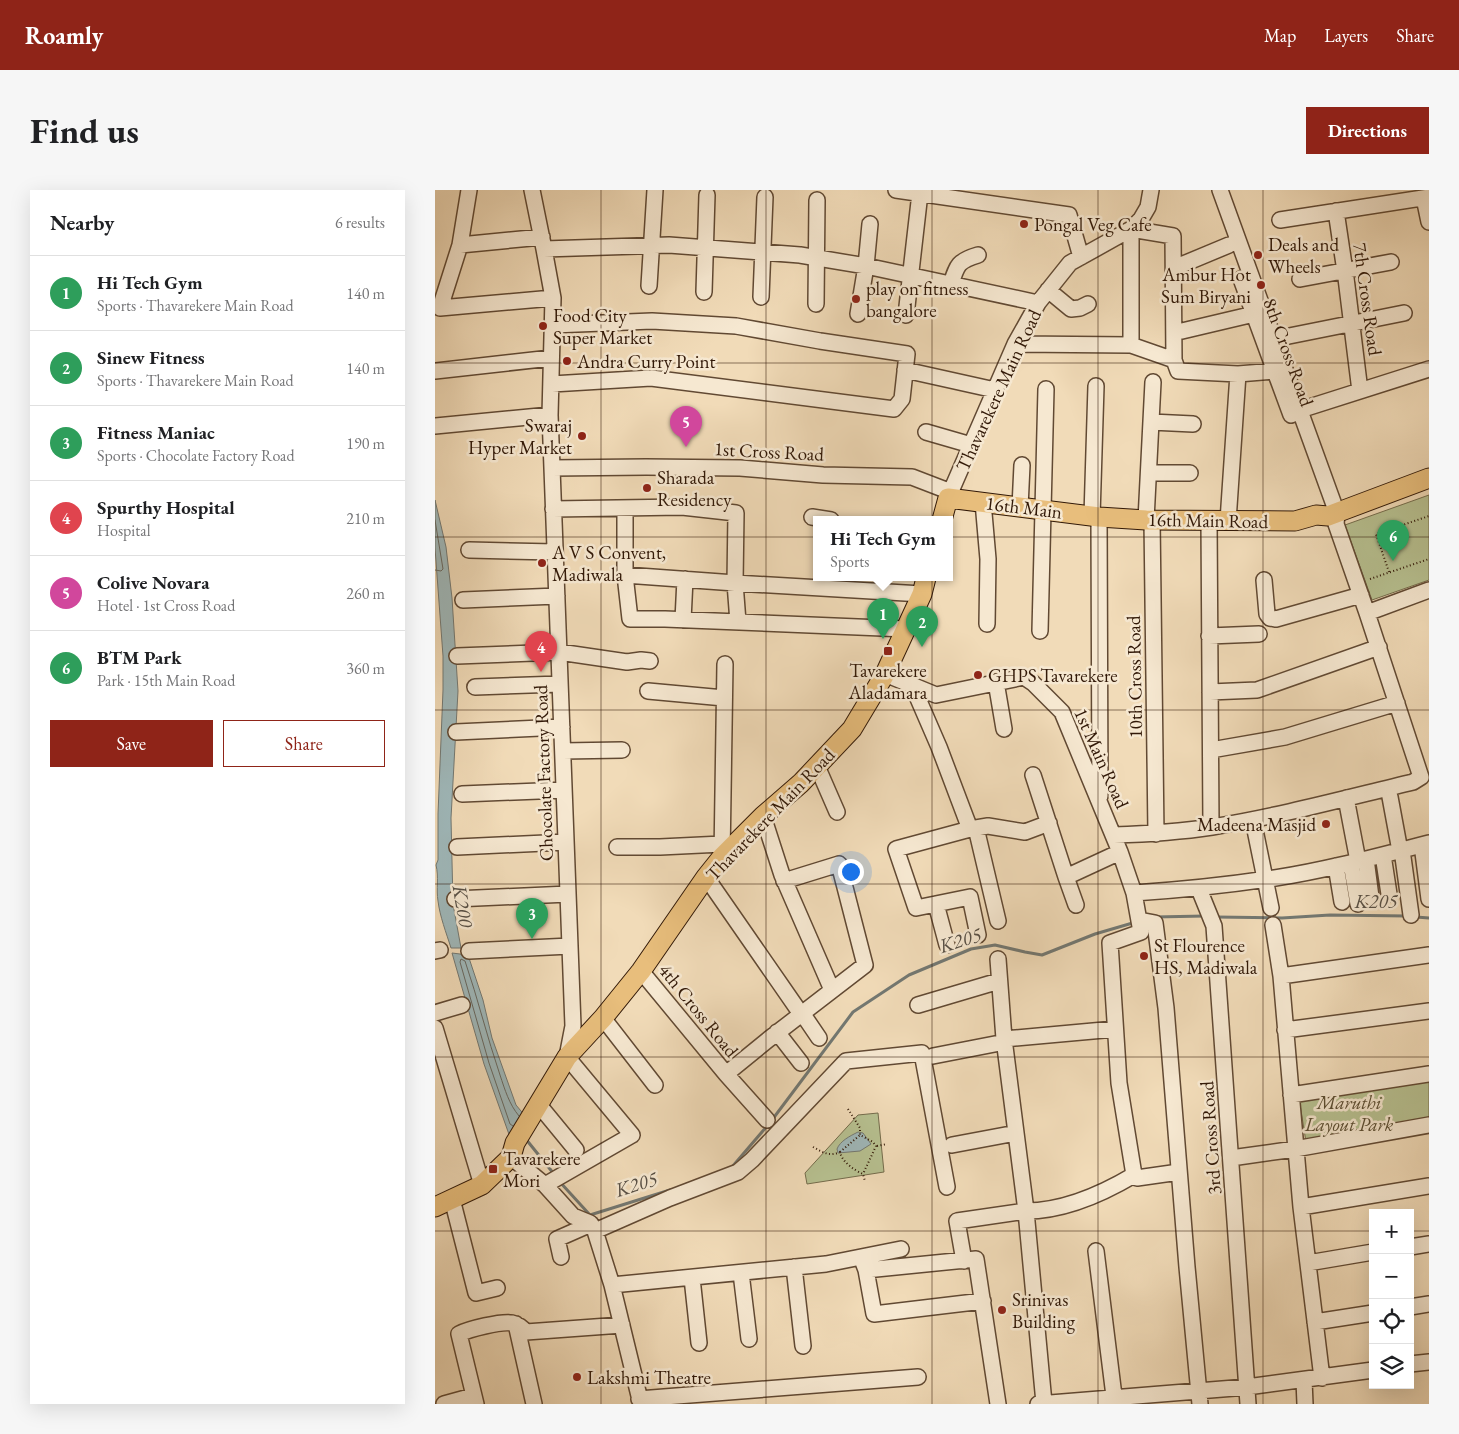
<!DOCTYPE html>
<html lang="en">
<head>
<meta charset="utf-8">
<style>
  :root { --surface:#fff; --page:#f6f6f6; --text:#202124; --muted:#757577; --line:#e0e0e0; --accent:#8f2418 }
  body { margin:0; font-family:"EB Garamond",serif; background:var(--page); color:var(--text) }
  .controls { position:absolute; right:15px; bottom:15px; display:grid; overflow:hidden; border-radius:0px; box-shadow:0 5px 20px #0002 }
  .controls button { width:45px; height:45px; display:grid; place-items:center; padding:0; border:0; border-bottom:1px solid var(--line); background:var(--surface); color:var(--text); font:25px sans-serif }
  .you { position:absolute; left:415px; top:681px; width:18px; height:18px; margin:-12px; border:4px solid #fff; border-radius:50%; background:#1a73e8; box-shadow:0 0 0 8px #1a73e833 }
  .badge { display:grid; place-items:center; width:32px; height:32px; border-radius:50%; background:var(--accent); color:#fff; font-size:16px; font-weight:700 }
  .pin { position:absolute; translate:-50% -41px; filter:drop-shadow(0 1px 2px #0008) }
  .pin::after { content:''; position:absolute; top:26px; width:18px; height:15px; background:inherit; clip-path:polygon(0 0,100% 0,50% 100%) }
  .popup { position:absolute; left:378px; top:326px; width:140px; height:65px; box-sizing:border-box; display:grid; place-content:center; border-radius:0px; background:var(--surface); filter:drop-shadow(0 1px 4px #0005); font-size:16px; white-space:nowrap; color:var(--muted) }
  .popup b { font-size:19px; color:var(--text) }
  .popup::after { content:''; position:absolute; left:50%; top:100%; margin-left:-10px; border:10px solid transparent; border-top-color:var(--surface) }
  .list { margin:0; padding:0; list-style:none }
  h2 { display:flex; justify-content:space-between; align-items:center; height:65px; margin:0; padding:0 20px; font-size:21px }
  h2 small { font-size:16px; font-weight:400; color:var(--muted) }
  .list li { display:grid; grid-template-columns:32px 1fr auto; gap:15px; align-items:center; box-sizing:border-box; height:75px; padding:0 20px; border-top:1px solid var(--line) }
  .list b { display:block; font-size:19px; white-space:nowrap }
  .list p { margin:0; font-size:16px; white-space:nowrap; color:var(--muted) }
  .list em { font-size:16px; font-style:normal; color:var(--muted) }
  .actions { display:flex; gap:10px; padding:15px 20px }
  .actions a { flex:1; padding:11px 0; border:1px solid var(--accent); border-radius:0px; text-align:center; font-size:18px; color:var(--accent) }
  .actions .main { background:var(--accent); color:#fff }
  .icon { flex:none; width:28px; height:28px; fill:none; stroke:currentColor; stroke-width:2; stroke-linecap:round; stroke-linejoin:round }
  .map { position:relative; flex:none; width:994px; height:1214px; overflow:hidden; border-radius:0px }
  header { display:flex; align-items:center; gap:30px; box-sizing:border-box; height:70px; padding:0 25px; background:var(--accent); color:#fff }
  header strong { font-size:24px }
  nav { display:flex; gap:28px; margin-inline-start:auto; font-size:18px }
  .intro { display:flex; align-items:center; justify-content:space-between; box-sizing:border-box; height:120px; padding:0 30px }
  h1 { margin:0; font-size:35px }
  .button { padding:12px 22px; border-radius:0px; background:var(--accent); color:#fff; font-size:18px; font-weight:700 }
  main { display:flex; gap:30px; padding:0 30px }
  aside { flex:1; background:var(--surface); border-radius:0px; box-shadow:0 5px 20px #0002 }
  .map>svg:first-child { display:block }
  .green { fill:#b7c191; stroke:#746c4c }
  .water { fill:#9fb8ba; stroke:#737872 }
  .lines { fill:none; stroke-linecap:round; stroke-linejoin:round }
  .shore { stroke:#686860; stroke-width:1 }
  .stream { stroke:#737872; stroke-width:3 }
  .minor-casing { stroke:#614933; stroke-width:18 }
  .major-casing { stroke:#311807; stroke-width:21 }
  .path { stroke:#311807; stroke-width:2; stroke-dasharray:1 2.5; stroke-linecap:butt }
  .minor { stroke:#f6e8d1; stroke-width:15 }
  .major { stroke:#e8be7c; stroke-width:19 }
  .grid { fill:none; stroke:#311807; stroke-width:1; stroke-opacity:0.55 }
  .poi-dot { fill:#8f2418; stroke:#f6e8d1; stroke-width:2 }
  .labels { text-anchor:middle; stroke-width:5; stroke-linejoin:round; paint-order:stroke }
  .poi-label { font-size:19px; fill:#311807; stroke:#f6e8d1; text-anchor:start }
  .street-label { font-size:19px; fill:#311807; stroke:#f6e8d1 }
  .park-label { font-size:19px; font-style:italic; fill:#594b30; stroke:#f6e8d1 }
  .water-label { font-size:20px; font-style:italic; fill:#585046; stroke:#f6e8d1 }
</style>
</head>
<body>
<header>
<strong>Roamly</strong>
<nav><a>Map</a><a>Layers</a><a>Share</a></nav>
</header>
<div class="intro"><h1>Find us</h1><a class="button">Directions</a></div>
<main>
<aside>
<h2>Nearby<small>6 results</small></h2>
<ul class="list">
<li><span class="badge" style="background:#2e9e5b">1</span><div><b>Hi Tech Gym</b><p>Sports · Thavarekere Main Road</p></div><em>140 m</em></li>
<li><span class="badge" style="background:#2e9e5b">2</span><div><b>Sinew Fitness</b><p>Sports · Thavarekere Main Road</p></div><em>140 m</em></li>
<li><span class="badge" style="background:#2e9e5b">3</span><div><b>Fitness Maniac</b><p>Sports · Chocolate Factory Road</p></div><em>190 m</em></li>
<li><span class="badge" style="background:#e0444e">4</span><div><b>Spurthy Hospital</b><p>Hospital</p></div><em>210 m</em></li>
<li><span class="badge" style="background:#d1479c">5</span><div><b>Colive Novara</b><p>Hotel · 1st Cross Road</p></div><em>260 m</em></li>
<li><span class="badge" style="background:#2e9e5b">6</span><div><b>BTM Park</b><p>Park · 15th Main Road</p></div><em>360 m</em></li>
</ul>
<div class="actions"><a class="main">Save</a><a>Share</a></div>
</aside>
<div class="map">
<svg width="994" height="1214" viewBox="0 0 994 1214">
  <rect width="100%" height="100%" fill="#f1dbb8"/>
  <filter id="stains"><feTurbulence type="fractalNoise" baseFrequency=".004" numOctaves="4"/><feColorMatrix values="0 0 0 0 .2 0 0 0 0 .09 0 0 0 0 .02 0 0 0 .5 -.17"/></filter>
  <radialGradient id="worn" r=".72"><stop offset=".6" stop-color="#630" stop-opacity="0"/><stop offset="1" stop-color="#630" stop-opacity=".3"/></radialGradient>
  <path class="green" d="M994,305V390L937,410L910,335Z
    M994,887V932L871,952L864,908Z
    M443,923L449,982L372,994L370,983L423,925Z"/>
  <path class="water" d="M0,310L11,357L17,408L23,501L16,628L18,714L26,758H16C11,742 5,727 3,711C1,699 4,687 1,675L3,670V624L8,500V466L0,358Z
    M17,763L33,765L48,810L57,848L81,915L91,927L76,950L49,874Z
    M423,942L428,943L436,954L425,961L403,963L402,959C405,951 415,946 423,942Z"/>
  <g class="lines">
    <path class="shore" d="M0,330L8,379L6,381L0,380
      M78,936L75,934L54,873L25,772L26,769L30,771C43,809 52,847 65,885C70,900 74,914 84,926"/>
    <path class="stream" d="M719,727L770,726
      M781,727L847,728L895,725L972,726
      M981,727L994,728
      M337,930L418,822L474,785L536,759L560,755L590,762L607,765L660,744L701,732
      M90,948L119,984
      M297,977L333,935
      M124,991L155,1025L235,1000"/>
    <g class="minor-casing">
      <path id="minor" d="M34,0L25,55L5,118L118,108
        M97,0L109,59L118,108L115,225L138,836L132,867L197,945L110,995
        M461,0L634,25L646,67
        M989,8L994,32
        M901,21L911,88L925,201
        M845,30L994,7
        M25,55L107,47
        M109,59L234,55L365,65L431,76L603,113
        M746,75L794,55
        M806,89L856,225
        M865,89L956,72
        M516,94C522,75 523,71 543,65
        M214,96L220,0
        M613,100L636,119L645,118L653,114
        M269,102L272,5
        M326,107L330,7
        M381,114L382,10
        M423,124L431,76L435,34
        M471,125L485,3
        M747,141L819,124
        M839,149L969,123
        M580,154L696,155L739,170L743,181L803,184L839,181
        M696,155V39L738,46L739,170
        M470,180L560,200
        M0,181L116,168
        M117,194L216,188L459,219L467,209L472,164L385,151L301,136L217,131L118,135
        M865,220L994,179
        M716,232L758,234
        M0,236L115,225
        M491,242L536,255
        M117,278L211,277L305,278L388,285L477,287L516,302
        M714,283H755
        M513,308L580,154L603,113L635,73L696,39L706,29L713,17L716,0
        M548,312L553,369L552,434
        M585,317L587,275
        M190,318V385L195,429H230L471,439
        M118,319L247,317L301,323L300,393L303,432
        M657,326L661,196
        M377,327L396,330
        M664,327L665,606
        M711,330L718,192
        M717,330L721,644
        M774,331L776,637
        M793,331L803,184
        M34,360L120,362
        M190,385L300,393L487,404
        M829,390L832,424L835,428L841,429L926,405
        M28,410L122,406
        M932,423L994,400
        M248,430L250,389
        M605,441L611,199
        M774,446L824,444
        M22,466L124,462L192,472L206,470L215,471
        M450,484L501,505L589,487L598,493L627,522L685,662L699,703L706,742L675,753L684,893L699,985L702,988L744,982
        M561,492L569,539
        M40,497L125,494
        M478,497L504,557L535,639
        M213,501L289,508
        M775,502L822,500L944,457
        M21,542L127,537
        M776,560L850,547L962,513
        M128,561L187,560
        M382,576L402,622
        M598,585L631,687L685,662
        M27,604L129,600
        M955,607L965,661
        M911,608L923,671
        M328,626L347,685L397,800
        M818,630L836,718
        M541,638L563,731
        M679,645C712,644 744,642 777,637C845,626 911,608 978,592L986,587L932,423L901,334L902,323L785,0
        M987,655L994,709
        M22,657L131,652
        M182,657H225L287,654
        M967,660L976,725
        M948,665L954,704
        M287,667L290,474
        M931,669L936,707
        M916,673L923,714
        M901,676L907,712
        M271,687L366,824
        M631,687L641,715
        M764,699L779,736L813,1214
        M699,703C746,700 793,695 840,688C892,680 943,666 994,653
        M20,709L133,704
        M501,714L512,755
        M704,730L720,733L731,818L752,1077L765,1214
        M838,735L846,786L866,1017L887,1188
        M543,745L535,707L481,718L461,659L535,639L553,636L590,642L614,633
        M0,761L5,760
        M34,761L135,756
        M563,769L569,849L680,839
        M206,781L291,884L332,930
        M846,786L994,765
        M483,815L564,791
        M0,823L27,815
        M367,823L384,848
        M168,828L220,895
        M0,838L47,995
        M850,840L994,821
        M342,842L366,873
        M569,849L591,1021C628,1021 667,1004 699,985
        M498,866L570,852
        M291,884L334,849L430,775L404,674L349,691
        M856,905L994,884
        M104,915L141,960
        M517,955L581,943
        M76,967L110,995L138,1026L155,1033L160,1041L177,1095L206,1214
        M796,968L860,959L994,935
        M17,1009L41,1103L62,1098
        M866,1017L994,996
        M160,1041L235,1008L303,982L317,970L411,871L487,863L512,997
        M975,1057L994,1054
        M661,1061L680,1214
        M126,1067L122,1049L156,1034
        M529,1071L522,1031L591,1021L609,1213
        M428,1072L431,1080L439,1124L548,1111
        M873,1073L938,1062
        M359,1077L368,1156
        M431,1080L541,1069L563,1214
        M306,1083L314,1149
        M257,1088L264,1153
        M177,1095L391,1074L466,1059
        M975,1117L994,1114
        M880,1132L938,1123
        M81,1134L99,1214
        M975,1174L994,1172
        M869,1190L870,1214
        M204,1209L483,1187
        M9,1214L38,1206
        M41,1214L24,1144C34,1139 66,1131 77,1133C83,1134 87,1138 91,1142L187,1135
        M603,1214L812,1197L938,1180"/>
    </g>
    <g class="major-casing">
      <path id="major" d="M507,330L513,308L664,327L711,330L860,331L881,325L893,326L994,288
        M0,1017L47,995L76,967L80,953L132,867L168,828L206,781L271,687L287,667L328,626L366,593L417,539L450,484L487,404L491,388"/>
    </g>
    <path class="path" d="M954,382L941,344L994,326
      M935,389L994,369
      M413,919L425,938V945L438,952L441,956L428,984
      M442,956L452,954
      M378,957C387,962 395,967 405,962C407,972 419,980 428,984L430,991
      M405,962L425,945"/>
    <use href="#minor" class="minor"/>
    <use href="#major" class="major"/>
  </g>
  <path class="grid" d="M166,0V1214M331,0V1214M497,0V1214M663,0V1214M828,0V1214M0,173H994M0,347H994M0,520H994M0,694H994M0,867H994M0,1041H938M975,1041H994"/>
  <g class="poi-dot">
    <circle cx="589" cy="34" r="5"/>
    <circle cx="823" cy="65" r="5"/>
    <circle cx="826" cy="95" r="5"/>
    <circle cx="421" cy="109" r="5"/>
    <circle cx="108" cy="136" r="5"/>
    <circle cx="132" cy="171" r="5"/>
    <circle cx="147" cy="246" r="5"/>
    <circle cx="212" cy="298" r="5"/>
    <circle cx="107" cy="373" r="5"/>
    <rect x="448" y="456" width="10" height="10" rx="2.5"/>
    <circle cx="543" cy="485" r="5"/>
    <circle cx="891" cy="634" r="5"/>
    <circle cx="709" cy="766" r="5"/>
    <rect x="53" y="974" width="10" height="10" rx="2.5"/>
    <circle cx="567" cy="1120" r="5"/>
    <circle cx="142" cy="1187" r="5"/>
  </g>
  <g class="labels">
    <g class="poi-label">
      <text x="599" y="41">Pongal Veg Cafe</text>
      <text x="833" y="61">Deals and<tspan x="833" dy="22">Wheels</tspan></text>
      <text x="816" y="91" text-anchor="end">Ambur Hot<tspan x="816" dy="22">Sum Biryani</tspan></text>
      <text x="431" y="105">play on fitness<tspan x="431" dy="22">bangalore</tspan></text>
      <text x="118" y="132">Food City<tspan x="118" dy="22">Super Market</tspan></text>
      <text x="142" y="178">Andra Curry Point</text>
      <text x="137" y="242" text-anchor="end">Swaraj<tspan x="137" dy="22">Hyper Market</tspan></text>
      <text x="222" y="294">Sharada<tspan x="222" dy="22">Residency</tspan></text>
      <text x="117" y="369">A V S Convent,<tspan x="117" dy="22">Madiwala</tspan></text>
      <text x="453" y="487" text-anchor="middle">Tavarekere<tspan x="453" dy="22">Aladamara</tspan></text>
      <text x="553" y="492">GHPS Tavarekere</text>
      <text x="881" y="641" text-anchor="end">Madeena Masjid</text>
      <text x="719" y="762">St Flourence<tspan x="719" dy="22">HS, Madiwala</tspan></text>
      <text x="68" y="975">Tavarekere<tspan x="68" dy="22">Mori</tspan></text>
      <text x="577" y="1116">Srinivas<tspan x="577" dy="22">Building</tspan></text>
      <text x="152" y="1194">Lakshmi Theatre</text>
    </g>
    <g class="street-label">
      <text transform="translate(933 109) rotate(82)" y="7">7th Cross Road</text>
      <text transform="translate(854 162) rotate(70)" y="7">8th Cross Road</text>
      <text transform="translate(563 200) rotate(-65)" y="7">Thavarekere Main Road</text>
      <text transform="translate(334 261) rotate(3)" y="7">1st Cross Road</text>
      <text transform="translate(589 317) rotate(7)" y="7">16th Main</text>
      <text transform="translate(773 330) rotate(1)" y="7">16th Main Road</text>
      <text transform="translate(699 487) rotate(-91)" y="7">10th Cross Road</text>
      <text transform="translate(667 568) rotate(66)" y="7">1st Main Road</text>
      <text transform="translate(108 583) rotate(-92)" y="7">Chocolate Factory Road</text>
      <text transform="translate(335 624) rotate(-46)" y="7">Thavarekere Main Road</text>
      <text transform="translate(264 820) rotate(51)" y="7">4th Cross Road</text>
      <text transform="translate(775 948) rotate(-94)" y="7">3rd Cross Road</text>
    </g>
    <g class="park-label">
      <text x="914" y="919">Maruthi<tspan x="914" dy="22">Layout Park</tspan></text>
    </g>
    <g class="water-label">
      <text x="941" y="718">K205</text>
      <text transform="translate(28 716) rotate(80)" y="7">K200</text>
      <text transform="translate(525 750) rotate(-18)" y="7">K205</text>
      <text transform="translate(201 994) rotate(-18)" y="7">K205</text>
    </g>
  </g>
  <rect width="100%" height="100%" filter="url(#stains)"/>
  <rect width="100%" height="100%" fill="url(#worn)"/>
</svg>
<div class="controls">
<button>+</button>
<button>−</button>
<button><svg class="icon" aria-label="locate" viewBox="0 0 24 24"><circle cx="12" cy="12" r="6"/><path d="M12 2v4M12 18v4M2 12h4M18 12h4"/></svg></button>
<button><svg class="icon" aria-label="layers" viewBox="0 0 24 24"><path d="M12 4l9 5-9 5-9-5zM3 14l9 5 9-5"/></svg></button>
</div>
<div class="you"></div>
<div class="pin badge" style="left:448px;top:449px;background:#2e9e5b">1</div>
<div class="popup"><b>Hi Tech Gym</b>Sports</div>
<div class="pin badge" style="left:487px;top:457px;background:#2e9e5b">2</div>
<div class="pin badge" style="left:97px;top:749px;background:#2e9e5b">3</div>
<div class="pin badge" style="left:106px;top:482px;background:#e0444e">4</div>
<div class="pin badge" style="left:251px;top:257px;background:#d1479c">5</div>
<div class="pin badge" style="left:958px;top:371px;background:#2e9e5b">6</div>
</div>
</main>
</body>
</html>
